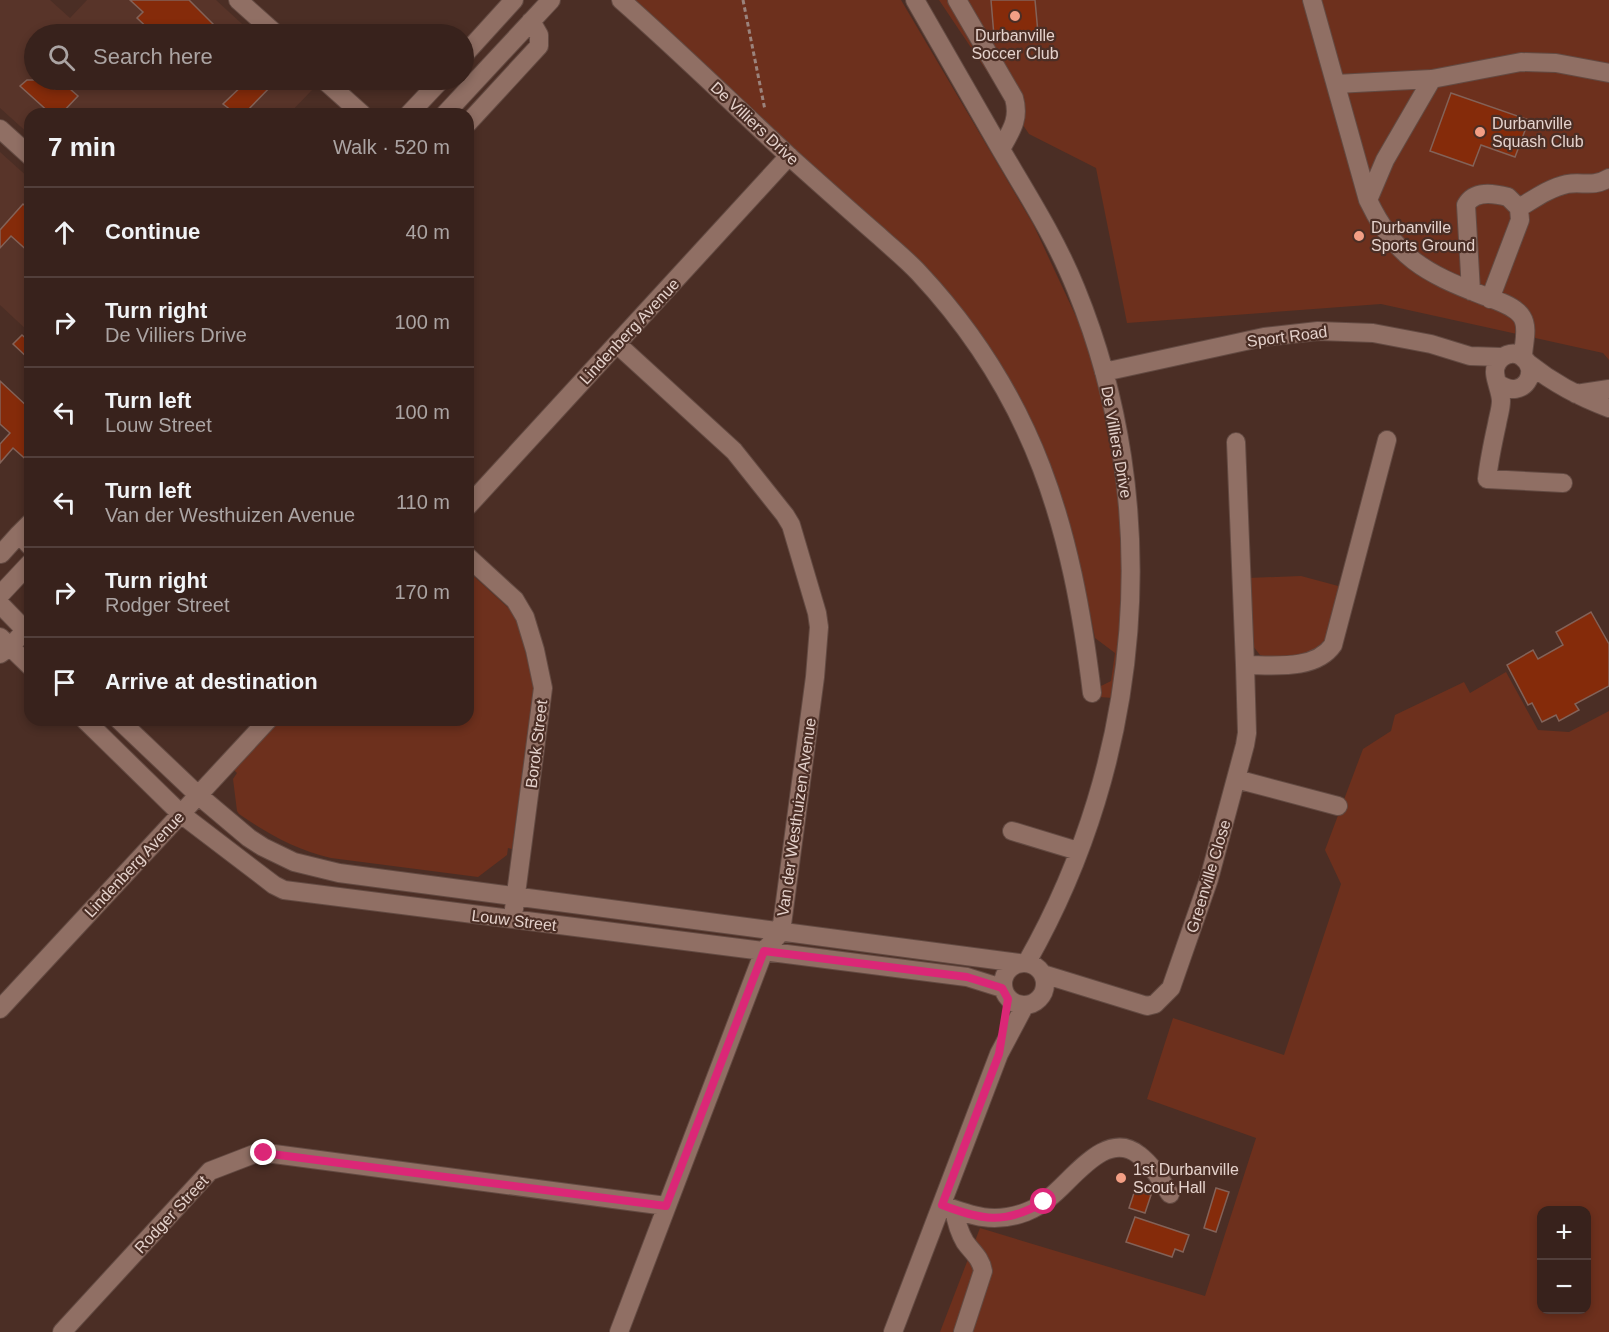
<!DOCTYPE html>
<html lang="en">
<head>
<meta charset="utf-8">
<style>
  :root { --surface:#38221c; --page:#3f2a25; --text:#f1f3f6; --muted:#aba4a3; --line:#523f3b }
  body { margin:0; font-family:Arial,sans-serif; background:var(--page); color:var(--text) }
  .controls { position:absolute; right:18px; bottom:18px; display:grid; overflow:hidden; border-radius:12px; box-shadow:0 3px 9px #0003 }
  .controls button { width:54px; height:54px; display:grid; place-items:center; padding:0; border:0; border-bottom:2px solid var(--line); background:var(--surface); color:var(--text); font:30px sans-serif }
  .stop { position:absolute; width:18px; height:18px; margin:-14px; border:4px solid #db2777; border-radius:50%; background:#fff }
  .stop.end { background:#db2777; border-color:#fff; box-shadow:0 2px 6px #0008 }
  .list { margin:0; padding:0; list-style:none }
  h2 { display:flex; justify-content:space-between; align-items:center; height:78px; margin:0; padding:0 24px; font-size:26px }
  h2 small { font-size:20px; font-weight:400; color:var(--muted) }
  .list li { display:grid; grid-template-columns:39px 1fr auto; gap:18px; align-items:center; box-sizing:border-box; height:90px; padding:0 24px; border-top:2px solid var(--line) }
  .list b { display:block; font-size:22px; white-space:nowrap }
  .list p { margin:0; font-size:20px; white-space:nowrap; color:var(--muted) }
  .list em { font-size:20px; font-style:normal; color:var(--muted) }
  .icon { flex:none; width:33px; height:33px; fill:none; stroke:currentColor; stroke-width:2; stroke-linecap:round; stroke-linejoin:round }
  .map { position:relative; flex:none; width:1609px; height:1332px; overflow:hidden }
  .search { position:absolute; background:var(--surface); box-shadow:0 3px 9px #0003; left:24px; top:24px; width:450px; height:66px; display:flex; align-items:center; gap:15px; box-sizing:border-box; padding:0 21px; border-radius:33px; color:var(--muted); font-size:22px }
  .panel { position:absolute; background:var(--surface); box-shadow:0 3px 9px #0003; left:24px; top:108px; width:450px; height:618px; border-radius:18px }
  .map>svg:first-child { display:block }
  .built { fill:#583429 }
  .green { fill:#6d301d; fill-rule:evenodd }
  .building { fill:#852b0a; stroke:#836258; stroke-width:1.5 }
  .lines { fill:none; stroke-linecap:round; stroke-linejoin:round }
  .minor-casing { stroke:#634a42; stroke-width:20 }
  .path { stroke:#9b837c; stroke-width:3; stroke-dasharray:4.5 3; stroke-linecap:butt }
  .minor { stroke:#906f64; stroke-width:18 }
  .route { stroke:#db2777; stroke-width:8 }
  .poi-dot { fill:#f39f85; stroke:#4b2e25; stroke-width:2 }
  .labels { text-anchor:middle; stroke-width:4.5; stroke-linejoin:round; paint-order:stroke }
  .poi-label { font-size:16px; fill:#e5d2cc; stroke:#4b2e25; text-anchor:start }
  .street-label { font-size:16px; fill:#e5d2cc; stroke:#4b2e25 }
</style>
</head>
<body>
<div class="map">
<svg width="1609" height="1332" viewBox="0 0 1609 1332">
  <rect width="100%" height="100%" fill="#4b2e25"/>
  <path class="built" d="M0,0H50L70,18L87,0H216L253,34H34V80H301L312,90L289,114H30V135L0,108Z
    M0,152L30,179V333L0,305Z"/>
  <path class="green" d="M631,0H901L1033,224L1080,325L1090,351L1110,429L1121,508L1124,607L1113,698L1099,697V687L1111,681L1115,653L1095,638C1076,537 1051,450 997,361Z
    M939,0H1609V360L1603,353L1381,304L1127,323L1096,168L1029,134Z
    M468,571L516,615L534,686L512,849L508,848L507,855L478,877L331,858C296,850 268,834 239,814L237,811L233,779L237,773L234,770L281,720H468Z
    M1301,576L1342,587L1328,642L1307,656L1266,657L1260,655L1253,646L1247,578Z
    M1506,672L1538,730L1569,732L1609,711V1332H940L980,1228L1205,1296L1256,1138L1147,1099L1173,1018L1284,1055L1341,884L1325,850L1363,749L1391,731L1395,715L1464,682L1470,693ZM1542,1210H1586V1310H1542Z"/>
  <path class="building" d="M130,0H189L223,34H154L137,18L143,12Z
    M991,0H1035L1038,33L994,36Z
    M27,80H44L55,89L62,82L78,96L61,114H51L20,86Z
    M248,80H277L244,114H236L223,104Z
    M1451,93L1529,120L1515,157L1481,145L1473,166L1430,151Z
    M23,204L30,210V253L11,236L0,248V230Z
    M22,335L30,342V360L13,344Z
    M0,381L30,409V463L13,448L0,463V444L10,433L0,424Z
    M1591,612L1609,644V686L1575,704L1579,710L1559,721L1556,715L1542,722L1532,703L1528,705L1507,665L1533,650L1538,659L1563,645L1556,632Z
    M1216,1188L1229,1192L1216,1232L1204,1228Z
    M1135,1190L1151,1195L1145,1213L1129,1208Z
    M1135,1217L1189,1235L1183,1252L1175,1249L1172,1257L1126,1242Z"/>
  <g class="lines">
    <g class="minor-casing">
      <path id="minor" d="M238,0L276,34
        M621,0C679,51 734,105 791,158C820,184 849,210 879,236C892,248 907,260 919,273C1035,397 1072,528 1092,693
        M915,0C943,49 972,99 1000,148C1027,194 1056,239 1076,289C1165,507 1143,758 1027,962
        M957,0L1014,98C1020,119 1011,131 1001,149
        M1312,0L1368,200C1395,257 1425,273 1482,295C1494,300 1515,305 1522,317C1529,328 1523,345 1523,357
        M464,55L514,0
        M324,80L362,114
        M1336,84L1432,79L1521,62L1556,63L1609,73
        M409,114L441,80
        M445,114L551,0
        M468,123L539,46V35L531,21
        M0,129L30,156
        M1368,200L1385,160L1432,79
        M1519,208C1534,199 1549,188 1567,184C1583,181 1592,188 1609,178
        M1471,291L1466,205C1474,190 1493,193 1508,197L1519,208L1520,220L1490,299
        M617,344L734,451L785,515L791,525L817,613L819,627L815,677L781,932L764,951L619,1332
        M1528,363C1553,383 1579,397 1609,408
        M1104,372L1264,337L1318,331L1373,333L1431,344L1470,356L1501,357
        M1499,384C1524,401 1541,370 1522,357C1513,350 1500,355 1496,366C1492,375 1501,390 1501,401C1501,409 1498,417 1497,424C1493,442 1489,461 1487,479L1563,483
        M1576,394L1609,389
        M468,506L789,156
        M30,523L19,534L30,546
        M1,554L19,534
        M468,557L515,600L525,617L535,650L543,688L514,909
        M0,595L30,563
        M0,604L30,635
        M0,637L30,666
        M0,654L10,647L30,625
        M1245,665C1272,665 1315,671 1333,645L1387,440
        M85,720L181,814L274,885L284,890L967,977L1002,988
        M119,720L198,795L249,838L263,847L294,862L339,873L1019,963
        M1236,779L1338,806
        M1012,831L1078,851
        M1003 984a21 21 0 1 1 42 0a21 21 0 1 1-42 0Z
        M1043,974L1147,1006L1155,1004L1171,988L1209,879L1245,745L1247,733L1245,665L1236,442
        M0,1009L268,720
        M942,1205C972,1216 994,1224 1026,1212C1034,1209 1042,1204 1049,1198C1072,1181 1106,1128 1139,1155C1152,1165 1161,1180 1170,1194
        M954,1209C956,1221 959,1232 965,1242C972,1252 981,1258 983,1271L963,1332
        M62,1332L210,1171L254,1154H274L666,1206
        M893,1332L999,1054L1025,1005"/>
    </g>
    <path class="path" d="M743,0L765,110"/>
    <use href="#minor" class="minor"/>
  </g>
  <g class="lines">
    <path class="route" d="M264,1153L666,1206L764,951L967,977L1002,988L1008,999L999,1054L942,1205C982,1220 1004,1225 1044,1202"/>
  </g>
  <g class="poi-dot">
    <circle cx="1015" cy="16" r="6"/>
    <circle cx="1480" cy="132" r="6"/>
    <circle cx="1359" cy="236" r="6"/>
    <circle cx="1121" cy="1178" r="6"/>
  </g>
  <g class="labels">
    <g class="poi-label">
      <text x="1015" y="41" text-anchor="middle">Durbanville<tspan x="1015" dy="18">Soccer Club</tspan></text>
      <text x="1492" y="129">Durbanville<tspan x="1492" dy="18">Squash Club</tspan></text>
      <text x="1371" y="233">Durbanville<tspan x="1371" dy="18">Sports Ground</tspan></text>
      <text x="1133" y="1175">1st Durbanville<tspan x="1133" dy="18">Scout Hall</tspan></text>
    </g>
    <g class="street-label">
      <text transform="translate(755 123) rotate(43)" y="6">De Villiers Drive</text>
      <text transform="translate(629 331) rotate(-47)" y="6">Lindenberg Avenue</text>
      <text transform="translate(1287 336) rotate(-7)" y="6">Sport Road</text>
      <text transform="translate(1117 442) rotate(80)" y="6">De Villiers Drive</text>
      <text transform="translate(536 744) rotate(-83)" y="6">Borok Street</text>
      <text transform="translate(796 817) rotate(-82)" y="6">Van der Westhuizen Avenue</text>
      <text transform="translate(134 864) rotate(-47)" y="6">Lindenberg Avenue</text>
      <text transform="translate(1208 876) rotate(-73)" y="6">Greenville Close</text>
      <text transform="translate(514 920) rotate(7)" y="6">Louw Street</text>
      <text transform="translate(171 1214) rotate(-47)" y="6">Rodger Street</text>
    </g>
  </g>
</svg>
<div class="controls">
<button>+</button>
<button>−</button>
</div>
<div class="stop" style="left:1044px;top:1202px"></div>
<div class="stop end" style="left:264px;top:1153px"></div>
<div class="search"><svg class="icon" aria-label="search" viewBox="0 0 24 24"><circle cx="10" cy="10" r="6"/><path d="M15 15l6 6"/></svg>Search here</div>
<section class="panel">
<h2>7 min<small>Walk · 520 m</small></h2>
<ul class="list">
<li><svg class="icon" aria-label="ahead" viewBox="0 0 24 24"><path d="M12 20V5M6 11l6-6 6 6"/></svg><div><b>Continue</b></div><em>40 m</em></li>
<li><svg class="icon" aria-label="right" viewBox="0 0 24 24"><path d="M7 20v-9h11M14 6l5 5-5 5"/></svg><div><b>Turn right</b><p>De Villiers Drive</p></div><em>100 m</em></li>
<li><svg class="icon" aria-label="left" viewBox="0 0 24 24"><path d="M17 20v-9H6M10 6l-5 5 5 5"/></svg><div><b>Turn left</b><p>Louw Street</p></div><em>100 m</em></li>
<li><svg class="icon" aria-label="left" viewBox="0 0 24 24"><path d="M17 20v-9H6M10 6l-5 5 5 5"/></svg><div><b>Turn left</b><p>Van der Westhuizen Avenue</p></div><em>110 m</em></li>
<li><svg class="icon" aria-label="right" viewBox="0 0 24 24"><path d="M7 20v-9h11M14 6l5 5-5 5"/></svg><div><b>Turn right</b><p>Rodger Street</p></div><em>170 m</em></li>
<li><svg class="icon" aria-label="arrive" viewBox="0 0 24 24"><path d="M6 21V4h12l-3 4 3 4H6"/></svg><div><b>Arrive at destination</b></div></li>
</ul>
</section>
</div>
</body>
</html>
